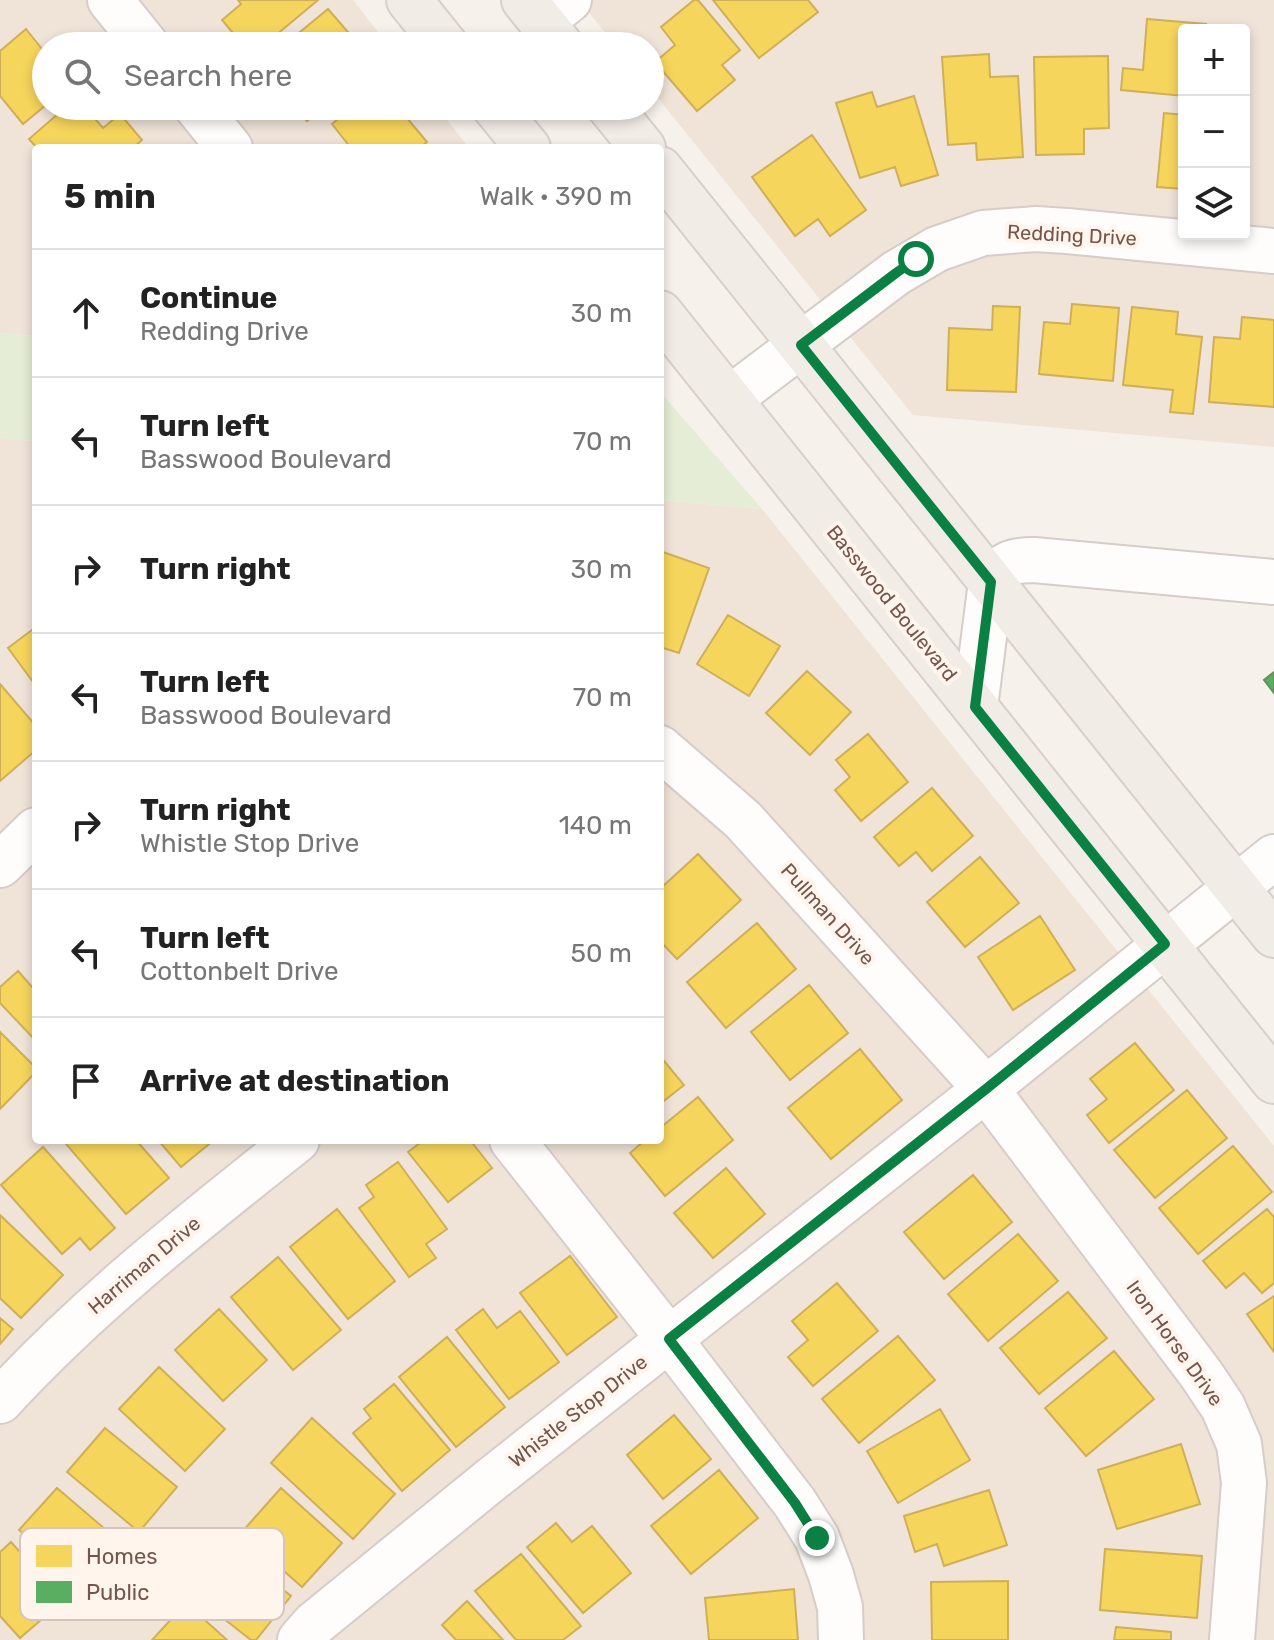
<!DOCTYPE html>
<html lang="en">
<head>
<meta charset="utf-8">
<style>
  :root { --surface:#fff; --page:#f6f6f6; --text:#222; --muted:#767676; --line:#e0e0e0 }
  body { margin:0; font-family:Rubik,sans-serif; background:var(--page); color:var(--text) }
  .controls { position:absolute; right:24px; top:24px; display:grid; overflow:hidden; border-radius:8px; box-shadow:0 4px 12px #0003 }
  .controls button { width:72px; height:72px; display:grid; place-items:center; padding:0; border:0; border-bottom:2px solid var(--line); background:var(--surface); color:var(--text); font:40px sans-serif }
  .stop { position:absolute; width:24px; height:24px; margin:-18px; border:6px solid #0b8043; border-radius:50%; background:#fff }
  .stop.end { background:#0b8043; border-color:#fff; box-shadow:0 2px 8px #0008 }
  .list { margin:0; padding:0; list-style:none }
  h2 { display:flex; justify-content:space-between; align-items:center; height:104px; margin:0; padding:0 32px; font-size:34px }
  h2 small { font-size:26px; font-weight:400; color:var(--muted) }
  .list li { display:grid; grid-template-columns:52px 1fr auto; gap:24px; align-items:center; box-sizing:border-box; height:128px; padding:0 32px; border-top:2px solid var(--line) }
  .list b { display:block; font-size:30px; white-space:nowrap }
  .list p { margin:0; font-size:26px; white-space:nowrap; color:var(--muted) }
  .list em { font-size:26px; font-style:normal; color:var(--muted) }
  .icon { flex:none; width:44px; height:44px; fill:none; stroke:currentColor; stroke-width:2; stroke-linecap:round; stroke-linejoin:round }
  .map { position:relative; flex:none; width:1274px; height:1640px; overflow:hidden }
  .search { position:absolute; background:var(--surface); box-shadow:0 4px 12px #0003; left:32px; top:32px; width:632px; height:88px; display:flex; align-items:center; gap:20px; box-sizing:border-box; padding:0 28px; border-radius:44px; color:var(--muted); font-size:30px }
  .panel { position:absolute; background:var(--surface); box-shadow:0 4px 12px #0003; left:32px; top:144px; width:632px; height:1000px; border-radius:8px }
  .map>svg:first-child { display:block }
  .residential { fill:#f0e3d8; fill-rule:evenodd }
  .green { fill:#e5edd6 }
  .homes { fill:#f6d55c; stroke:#cfaf57; stroke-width:2 }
  .public { fill:#5aae61; stroke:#62935a; stroke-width:2 }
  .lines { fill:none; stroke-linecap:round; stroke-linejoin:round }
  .minor-casing { stroke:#d6ccc8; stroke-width:48 }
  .major-casing { stroke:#d8ceca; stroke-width:48 }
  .minor { stroke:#fefdfc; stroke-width:44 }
  .major { stroke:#f2ece6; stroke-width:44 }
  .route { stroke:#0b8043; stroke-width:10 }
  .labels { text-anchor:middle; stroke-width:8; stroke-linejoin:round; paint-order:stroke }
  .street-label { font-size:20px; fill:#75554b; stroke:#fff5ec }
  .key { fill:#fff5ec; stroke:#d6c5bc; stroke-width:2 }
  .key-label { font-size:22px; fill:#75554b }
</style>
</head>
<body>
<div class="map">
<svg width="1274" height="1640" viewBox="0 0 1274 1640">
  <rect width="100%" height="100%" fill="#f7f1eb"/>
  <path class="residential" d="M0,0H353L389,46H46V106H436L469,148H36V336L0,333Z
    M579,0H1274V447L913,415L650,88V46H616ZM1184,30H1244V234H1184Z
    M0,438L36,441V1140H660V500L762,509L1274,1146V1640H0Z"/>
  <path class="green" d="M0,333L36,336V441L0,438Z
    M660,393H661L762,509L660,500Z"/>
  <path class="homes" d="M238,0H318L263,46H244L222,20L241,4Z
    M694,0H698L740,50L722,65L735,80L697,111L655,62L675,45L661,27Z
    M713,0H808L818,12L759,58Z
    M328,9L360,46H283Z
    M1147,19L1206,24L1205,30H1184V96L1121,90L1123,68L1143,70Z
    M26,29L46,54V105L23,124L0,96V51Z
    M989,54L990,77L1018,76L1023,157L977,160L976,143L948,145L942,57Z
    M1108,56L1109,128L1084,129V154L1036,155L1034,57Z
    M872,92L877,107L914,96L938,175L901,186L895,167L860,178L836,103Z
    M67,106H84L103,128L120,114L142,140L133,148H37L29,139Z
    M294,106H325L307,121Z
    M354,106H397L427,142L420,148H349L350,147L332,124Z
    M1164,113L1184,115V189L1157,187Z
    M812,135L866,210L830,236L818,219L795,236L752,177Z
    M1072,304L1119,308L1113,381L1039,374L1044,322L1070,324Z
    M993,306L1020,307L1016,392L947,390L949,328L992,330Z
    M1132,307L1178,312L1176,334L1202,337L1193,414L1170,412L1173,390L1123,385Z
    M1242,317L1274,320V407L1209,402L1214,337L1240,339Z
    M660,551L709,568L679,653L660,647Z
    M728,615L780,646L749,696L697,664Z
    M36,627V686L8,648Z
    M807,671L851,712L810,755L766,713Z
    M0,684L36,726V750L0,781Z
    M868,734L908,782L861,821L835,790L850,777L836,760Z
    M932,788L973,836L932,871L916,852L899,866L874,837Z
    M698,854L741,900L677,959L660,941V889Z
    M980,857L1019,903L965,947L927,902Z
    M1040,916L1075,970L1013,1010L978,957Z
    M757,923L796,969L726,1028L687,982Z
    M18,971L32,987L36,983V1041L0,1003V987Z
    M809,985L848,1033L790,1080L751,1032Z
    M0,1032L36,1068V1072L0,1109Z
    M1135,1043L1174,1090L1109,1143L1087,1115L1107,1099L1090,1079Z
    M860,1049L902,1100L831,1159L788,1108Z
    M660,1056L684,1085L660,1104Z
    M1187,1090L1227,1138L1155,1198L1114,1150Z
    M698,1097L733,1140L665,1196L630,1153L645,1140H660V1128Z
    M71,1140H136L169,1178L126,1214L66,1144Z
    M158,1140H214L181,1167Z
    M424,1140H470L492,1168L448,1202L408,1152Z
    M1233,1146L1272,1192L1198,1254L1159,1208Z
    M43,1147L115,1228L90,1250L80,1238L62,1254L1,1185Z
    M398,1162L447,1229L426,1244L436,1258L409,1277L359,1208L374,1197L366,1185Z
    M726,1168L765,1214L713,1258L674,1213Z
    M973,1175L1012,1222L944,1279L904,1232Z
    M337,1209L395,1281L348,1319L290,1247Z
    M1267,1209L1274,1217V1283L1262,1293L1244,1273L1226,1288L1203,1261Z
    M0,1215L63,1275L21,1318L0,1298Z
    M1018,1234L1058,1281L988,1341L948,1294Z
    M570,1256L617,1317L567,1355L520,1293Z
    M278,1257L341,1330L293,1370L231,1297Z
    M837,1283L878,1331L813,1386L788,1357L808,1340L792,1321Z
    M1068,1292L1107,1338L1039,1394L1000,1348Z
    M1274,1296V1352L1247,1314Z
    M219,1309L267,1360L223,1401L175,1350Z
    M483,1309L497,1328L520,1311L559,1362L509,1399L456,1330Z
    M0,1318L13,1329L0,1344Z
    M898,1336L935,1380L859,1443L822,1399Z
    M447,1337L505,1407L456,1447L399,1377Z
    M1114,1351L1154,1399L1086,1456L1045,1408Z
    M159,1367L225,1429L185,1471L119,1409Z
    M394,1384L450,1450L402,1491L353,1433L371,1418L364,1409Z
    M940,1409L970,1460L898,1503L867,1451Z
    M674,1415L711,1459L663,1499L627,1455Z
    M312,1418L395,1494L353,1539L271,1463Z
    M105,1428L177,1487L139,1532L67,1472Z
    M1181,1444L1200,1504L1117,1529L1098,1470Z
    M719,1470L758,1518L691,1574L651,1526Z
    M57,1488L119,1541L82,1584L19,1530Z
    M281,1488L342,1543L302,1587L241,1533Z
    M989,1490L1007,1545L944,1566L937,1544L915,1552L904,1516Z
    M556,1523L572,1542L592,1526L631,1573L583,1613L527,1547Z
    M11,1542L63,1601L20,1638L0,1616V1552Z
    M1105,1549L1202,1556L1197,1618L1100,1610Z
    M238,1554L291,1596L256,1640H251L200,1600Z
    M521,1554L581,1626L563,1640H516L475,1591Z
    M1008,1581V1640H932L931,1582Z
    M794,1589L798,1640H709L705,1598Z
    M467,1601L503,1640H456L442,1625Z
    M186,1603L227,1640H152Z
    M1116,1627L1171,1632V1640H1114Z"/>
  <path class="public" d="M1274,672V693L1264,680Z"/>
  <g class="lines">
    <g class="minor-casing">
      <path id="minor" d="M110,0L147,46
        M541,22L569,0
        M196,106L230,148
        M729,399L896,273L937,249L983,233L1036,229L1067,231L1274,251
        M975,707L991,582C1002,563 1013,560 1034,560L1274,582
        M660,748L743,820L986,1089L1201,1374L1223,1407L1239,1444L1244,1483L1232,1640
        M0,865L36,830
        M512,1140L669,1339L795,1503L817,1538L831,1575L840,1607L841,1640
        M0,1401C90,1303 194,1222 297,1140
        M300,1640L314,1624L492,1479L986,1089L1274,857"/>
    </g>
    <g class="major-casing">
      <path id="major" d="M409,0L446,46
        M524,0L561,46
        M494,106L528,148
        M609,106L643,148
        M660,169L1274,935
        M660,313L1274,1081"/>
    </g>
    <use href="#minor" class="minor"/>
    <use href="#major" class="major"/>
  </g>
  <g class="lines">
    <path class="route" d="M817,1538L795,1503L669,1339L986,1089L1165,944L975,707L991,582L801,345L896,273L916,259"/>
  </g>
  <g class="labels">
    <g class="street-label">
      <text transform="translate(1072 235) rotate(3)" y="7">Redding Drive</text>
      <text transform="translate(892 603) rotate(51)" y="7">Basswood Boulevard</text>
      <text transform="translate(828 914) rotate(48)" y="7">Pullman Drive</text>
      <text transform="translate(144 1265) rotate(-40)" y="7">Harriman Drive</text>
      <text transform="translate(1175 1343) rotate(54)" y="7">Iron Horse Drive</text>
      <text transform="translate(578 1411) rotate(-38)" y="7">Whistle Stop Drive</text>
    </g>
  </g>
  <rect x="20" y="1528" width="264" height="92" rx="12" class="key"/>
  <rect x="36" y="1545" width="36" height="22" fill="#f6d55c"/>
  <rect x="36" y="1581" width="36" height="22" fill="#5aae61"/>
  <g class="key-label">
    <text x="86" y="1564">Homes</text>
    <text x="86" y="1600">Public</text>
  </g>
</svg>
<div class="controls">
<button>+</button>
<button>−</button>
<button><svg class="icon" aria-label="layers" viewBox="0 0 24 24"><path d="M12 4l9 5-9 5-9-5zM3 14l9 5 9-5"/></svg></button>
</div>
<div class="stop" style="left:916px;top:259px"></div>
<div class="stop end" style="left:817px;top:1538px"></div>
<div class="search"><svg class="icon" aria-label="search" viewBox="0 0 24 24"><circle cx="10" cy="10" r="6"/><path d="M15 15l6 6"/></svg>Search here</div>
<section class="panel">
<h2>5 min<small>Walk · 390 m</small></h2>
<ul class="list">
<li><svg class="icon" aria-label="ahead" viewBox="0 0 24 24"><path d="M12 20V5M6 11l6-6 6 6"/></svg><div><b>Continue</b><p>Redding Drive</p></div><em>30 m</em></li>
<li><svg class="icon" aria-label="left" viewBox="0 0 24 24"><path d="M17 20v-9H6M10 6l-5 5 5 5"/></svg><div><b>Turn left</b><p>Basswood Boulevard</p></div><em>70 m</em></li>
<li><svg class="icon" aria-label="right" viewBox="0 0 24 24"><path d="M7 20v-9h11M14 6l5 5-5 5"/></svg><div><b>Turn right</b></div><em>30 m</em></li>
<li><svg class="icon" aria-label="left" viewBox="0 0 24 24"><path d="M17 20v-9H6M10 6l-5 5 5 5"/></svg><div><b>Turn left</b><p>Basswood Boulevard</p></div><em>70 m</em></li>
<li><svg class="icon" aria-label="right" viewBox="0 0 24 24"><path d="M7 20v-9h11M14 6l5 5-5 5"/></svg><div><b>Turn right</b><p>Whistle Stop Drive</p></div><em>140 m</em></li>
<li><svg class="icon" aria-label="left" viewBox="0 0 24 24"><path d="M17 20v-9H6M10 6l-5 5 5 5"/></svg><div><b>Turn left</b><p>Cottonbelt Drive</p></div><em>50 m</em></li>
<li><svg class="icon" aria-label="arrive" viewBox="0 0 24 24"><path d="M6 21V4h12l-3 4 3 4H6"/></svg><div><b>Arrive at destination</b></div></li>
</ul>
</section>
</div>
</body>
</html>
